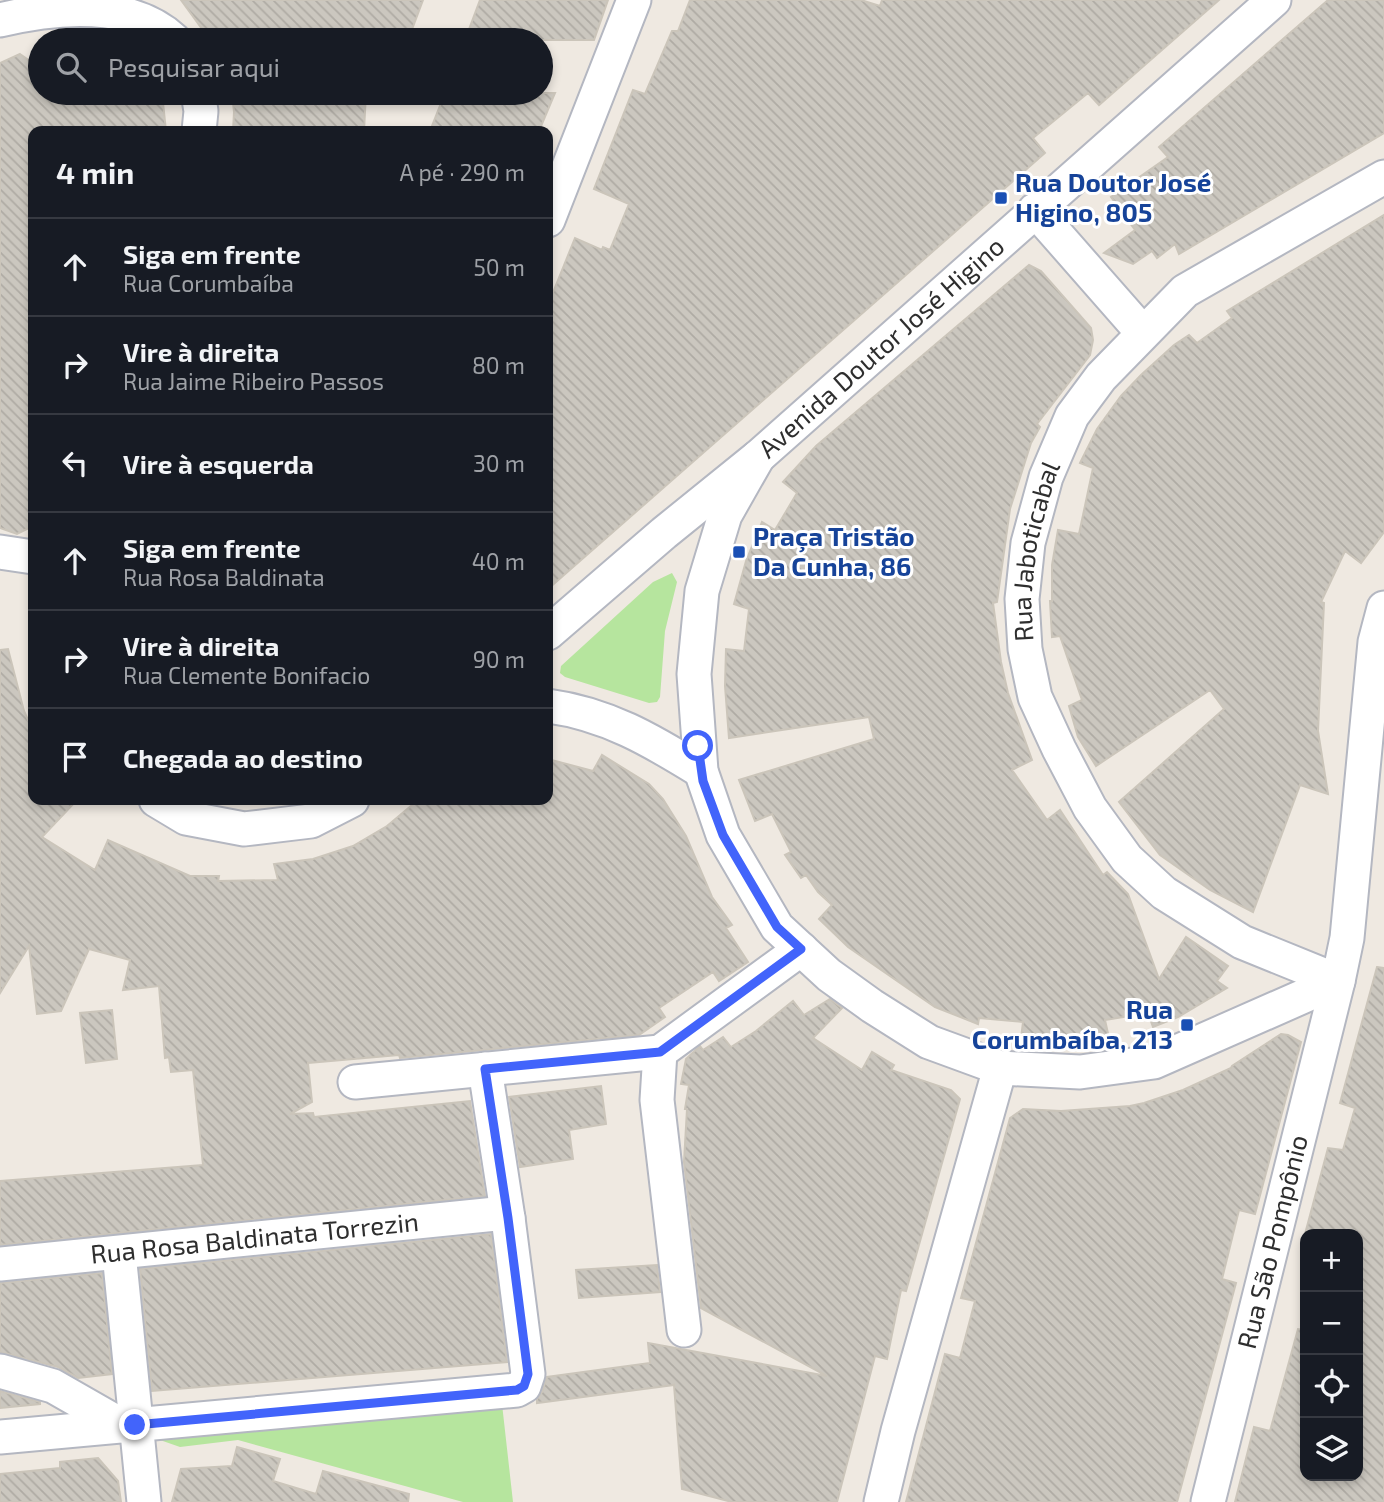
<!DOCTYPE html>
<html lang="pt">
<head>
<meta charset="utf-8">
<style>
  :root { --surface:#171b24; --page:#20242c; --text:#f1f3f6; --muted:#9ea1a6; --line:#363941 }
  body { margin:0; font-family:"Exo 2",sans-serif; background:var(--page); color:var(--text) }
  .controls { position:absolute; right:21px; bottom:21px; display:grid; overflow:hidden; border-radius:14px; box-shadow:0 4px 10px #0003 }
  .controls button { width:63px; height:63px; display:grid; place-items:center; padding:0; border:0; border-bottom:2px solid var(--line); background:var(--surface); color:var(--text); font:35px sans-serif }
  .stop { position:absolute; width:21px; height:21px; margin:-16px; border:5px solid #4264fb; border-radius:50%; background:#fff }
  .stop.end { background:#4264fb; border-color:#fff; box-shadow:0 2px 7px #0008 }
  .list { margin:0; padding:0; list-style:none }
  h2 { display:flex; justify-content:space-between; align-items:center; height:91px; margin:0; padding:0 28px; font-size:30px }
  h2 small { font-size:23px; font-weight:400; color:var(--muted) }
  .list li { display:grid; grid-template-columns:46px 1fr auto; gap:21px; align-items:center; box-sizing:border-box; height:98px; padding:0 28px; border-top:2px solid var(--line) }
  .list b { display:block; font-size:26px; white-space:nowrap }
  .list p { margin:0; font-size:23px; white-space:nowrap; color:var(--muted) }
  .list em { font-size:23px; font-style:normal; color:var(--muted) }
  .icon { flex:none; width:38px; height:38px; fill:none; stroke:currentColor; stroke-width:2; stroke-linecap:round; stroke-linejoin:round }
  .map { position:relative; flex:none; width:1384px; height:1502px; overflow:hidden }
  .search { position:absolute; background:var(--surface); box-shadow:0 4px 10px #0003; left:28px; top:28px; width:525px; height:77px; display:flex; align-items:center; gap:18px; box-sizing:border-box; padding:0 24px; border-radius:38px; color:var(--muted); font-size:26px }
  .panel { position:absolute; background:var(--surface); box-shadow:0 4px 10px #0003; left:28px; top:126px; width:525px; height:679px; border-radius:14px }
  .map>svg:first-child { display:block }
  .park { fill:#b6e59e }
  .building { fill:url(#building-back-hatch); stroke:#cbc5ba; stroke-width:2 }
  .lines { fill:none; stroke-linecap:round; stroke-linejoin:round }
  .minor-casing { stroke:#b4b7c1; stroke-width:37 }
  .minor { stroke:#fff; stroke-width:33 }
  .route { stroke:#4264fb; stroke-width:9 }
  .transit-dot { fill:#1a4fb4; stroke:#fff; stroke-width:2.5 }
  .labels { text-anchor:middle; stroke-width:6; stroke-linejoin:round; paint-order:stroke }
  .transit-label { font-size:26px; font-weight:bold; fill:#164399; stroke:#fff; text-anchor:start }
  .street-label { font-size:26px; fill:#2e2e2e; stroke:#fff }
</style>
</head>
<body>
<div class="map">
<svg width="1384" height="1502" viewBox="0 0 1384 1502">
  <defs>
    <pattern id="building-back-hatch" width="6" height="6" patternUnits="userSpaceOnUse" patternTransform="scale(1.75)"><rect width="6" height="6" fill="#cbc7bf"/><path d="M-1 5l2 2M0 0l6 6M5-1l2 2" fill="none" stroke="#afaba4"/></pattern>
  </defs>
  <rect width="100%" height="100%" fill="#efe9e1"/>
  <path class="park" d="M672,573L677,582L665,631L660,697L657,702L649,703L565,677L560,673L561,666L653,582Z
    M502,1404L513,1502H463L238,1440L180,1447L160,1440L224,1428Z"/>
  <path class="building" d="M181,0H423L408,40H210Z
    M480,0H608L594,40H465Z
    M690,0H861L880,6L882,0H1219L1099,105L1088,93L1033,138L1045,153L548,589V305L575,238L602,250L603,247L610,250L629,204L594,189L633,90L645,94L672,31H678Z
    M1328,0H1384V133L1179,254L1175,244L1157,258L1152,251L1133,264L1104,253L1135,230L1111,197L1168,157L1159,147Z
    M20,54L40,68V93H162L166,131H33V516L29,528L17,534L0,528V63Z
    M232,93H366L364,131H233L234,112Z
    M445,93H555L539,131H430Z
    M1384,215V532L1361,563L1345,551L1321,602L1324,603L1318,731L1328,794L1300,785L1253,912L1210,890L1160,855L1119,802L1224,709L1210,690L1096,766L1078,737L1069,706L1082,700L1060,636L1052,637L1050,601H1052V565L1058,530L1079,534L1093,468L1080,463L1097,429L1121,396L1141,375L1174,345L1189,335L1197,343L1232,318L1227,311Z
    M1029,265L1041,271L1091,328L1093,340L1090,355L1037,424L1040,427L1031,443L1010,509L997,602L993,603L1001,662L1008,693L1032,760L1012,770L1047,820L1060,810L1103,875L1107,872L1128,894L1159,979L1186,937L1228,966L1217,981L1227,988L1178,1017L1153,1027L1148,1013L1105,1020L1109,1038L1066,1043L1021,1038L1023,1022L979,1018L978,1024L935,1007L848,947L819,919L832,905L818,892L806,875L801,878L785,855L791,852L772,814L755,821L739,780L874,739L869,717L729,738L725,686L726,649L744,651L749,609L734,604L746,561L762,522L775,530L797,493L783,482L816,446Z
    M8,649L24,711L33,731V800H77L42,837L95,870L108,840L190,876H219L218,881L278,880L274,864L313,859L353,846L387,826L418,800H548V759L593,771L602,755L649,784L663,799L686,836L712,897L732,925L726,928L748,962L719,981L713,972L659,1008L665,1017L639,1035L400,1058L399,1055L308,1063L312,1102L290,1114L313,1113L314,1117L470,1101L485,1196L0,1245V1181L203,1165L193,1070L171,1072L169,1057L165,1058L159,986L123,990L130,960L89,949L61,1011L37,1014L29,946L0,993V650Z
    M1377,967L1384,968V1502H1235L1254,1427L1270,1431L1298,1329L1305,1330V1476H1358V1234H1305L1328,1148L1343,1150L1355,1108L1340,1103Z
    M830,999L842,1008L813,1038L862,1070L872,1052L894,1065L891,1070L951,1090L960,1099L906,1291L901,1290L887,1359L875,1356L837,1502H732L682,1489L674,1385L537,1403V1399L542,1392L547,1377L650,1363L648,1343L827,1376L701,1308L684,1162L687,1109H685L689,1085L681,1084L686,1059L700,1046L703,1050L723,1037L731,1047L756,1031L793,1001L804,1015Z
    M112,1010L117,1059L86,1063L80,1013Z
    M1281,1034L1288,1035L1301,1042L1255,1214L1239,1210L1222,1279L1236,1283L1177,1502H906L945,1354L960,1358L975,1301L961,1298L1010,1118L1023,1109L1061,1111L1130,1106L1144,1103L1183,1090L1231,1068L1232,1066Z
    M601,1086L606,1124L569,1130L573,1159L520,1167L509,1097Z
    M491,1234L507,1362L152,1391L140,1269Z
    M657,1265L660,1292L579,1298L576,1270Z
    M102,1273L112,1374L78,1378L58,1367L0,1352V1283Z
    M0,1391L40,1402V1404L0,1408Z
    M237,1447L280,1459L273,1481L316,1494L323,1471L409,1494L408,1502H172L181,1469L232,1466Z
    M98,1458L118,1481L121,1502H0V1474L60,1468V1462Z"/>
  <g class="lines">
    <g class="minor-casing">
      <g id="minor">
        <path d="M0,20C58,6 131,0 174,40"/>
        <path d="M198,93L201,111L199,131"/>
        <path d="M1035,210L1143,333"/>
        <path d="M548,220L634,0"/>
        <path d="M758,457L725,515L702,591L694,674L701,771L723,835L777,927L829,975L872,1006L929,1042L1000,1068L1080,1072L1154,1062L1338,981L1347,938L1375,642L1384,608"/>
        <path d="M0,552L33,557"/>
        <path id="s1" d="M548,633L664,533L758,457L1274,0"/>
        <path d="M548,706C607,714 651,740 701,771"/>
        <path d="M156,800L186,818L244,829L311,821L352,800"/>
        <path d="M660,1052L657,1100L684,1330"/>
        <path d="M355,1082L660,1052L801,949"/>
        <path d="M119,1253L144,1502"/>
        <path id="s2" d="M0,1264L496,1214L508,1218"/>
        <path d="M0,1371L53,1386L123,1426"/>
        <path d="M0,1437L517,1390L524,1386L528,1374L508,1218L485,1069"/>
        <path d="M881,1502L898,1431L1000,1068"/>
        <path id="s3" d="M1208,1502L1338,981L1242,942L1164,893L1127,859L1090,808L1059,749L1035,697L1025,649L1022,599L1028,543L1046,477L1072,416L1101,377L1185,291L1384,177"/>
      </g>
    </g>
    <use href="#minor" class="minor"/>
  </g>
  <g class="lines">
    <path class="route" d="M135,1425L517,1390L524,1386L528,1374L508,1218L485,1069L660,1052L801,949L777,927L723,835L703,781L698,746"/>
  </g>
  <g class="transit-dot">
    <rect x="994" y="191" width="14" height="14" rx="3.5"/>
    <rect x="732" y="545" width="14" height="14" rx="3.5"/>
    <rect x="1180" y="1018" width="14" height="14" rx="3.5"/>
  </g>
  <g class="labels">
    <g class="transit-label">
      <text x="1015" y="192">Rua Doutor José<tspan x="1015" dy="30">Higino, 805</tspan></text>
      <text x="753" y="546">Praça Tristão<tspan x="753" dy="30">Da Cunha, 86</tspan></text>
      <text x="1173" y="1019" text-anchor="end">Rua<tspan x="1173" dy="30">Corumbaíba, 213</tspan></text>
    </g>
    <g class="street-label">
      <text dy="9" stroke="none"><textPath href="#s1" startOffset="439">Avenida Doutor José Higino</textPath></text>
      <text dy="9" stroke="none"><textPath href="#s3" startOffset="1118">Rua Jaboticabal</textPath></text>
      <text dy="9" stroke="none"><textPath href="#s2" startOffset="256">Rua Rosa Baldinata Torrezin</textPath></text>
      <text dy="9" stroke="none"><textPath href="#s3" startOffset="268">Rua São Pompônio</textPath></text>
    </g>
  </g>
</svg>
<div class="controls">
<button>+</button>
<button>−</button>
<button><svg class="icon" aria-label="locate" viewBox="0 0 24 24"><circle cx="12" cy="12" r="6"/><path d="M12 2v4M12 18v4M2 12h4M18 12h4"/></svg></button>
<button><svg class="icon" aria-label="layers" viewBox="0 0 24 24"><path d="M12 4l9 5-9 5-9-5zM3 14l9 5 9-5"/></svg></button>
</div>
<div class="stop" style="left:698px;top:746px"></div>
<div class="stop end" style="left:135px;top:1425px"></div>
<div class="search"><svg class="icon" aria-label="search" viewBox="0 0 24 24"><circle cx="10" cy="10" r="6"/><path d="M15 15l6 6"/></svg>Pesquisar aqui</div>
<section class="panel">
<h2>4 min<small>A pé · 290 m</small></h2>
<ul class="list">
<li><svg class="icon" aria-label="ahead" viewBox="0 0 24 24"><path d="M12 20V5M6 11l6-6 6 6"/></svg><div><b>Siga em frente</b><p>Rua Corumbaíba</p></div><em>50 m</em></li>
<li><svg class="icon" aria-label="right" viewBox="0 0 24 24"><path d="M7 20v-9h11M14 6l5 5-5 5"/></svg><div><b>Vire à direita</b><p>Rua Jaime Ribeiro Passos</p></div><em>80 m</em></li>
<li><svg class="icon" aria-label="left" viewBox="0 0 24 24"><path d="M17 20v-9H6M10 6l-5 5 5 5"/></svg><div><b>Vire à esquerda</b></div><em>30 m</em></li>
<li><svg class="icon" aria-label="ahead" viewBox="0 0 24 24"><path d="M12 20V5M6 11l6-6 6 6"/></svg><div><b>Siga em frente</b><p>Rua Rosa Baldinata</p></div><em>40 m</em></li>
<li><svg class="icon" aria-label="right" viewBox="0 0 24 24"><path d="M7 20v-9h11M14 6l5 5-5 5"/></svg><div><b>Vire à direita</b><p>Rua Clemente Bonifacio</p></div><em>90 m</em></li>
<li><svg class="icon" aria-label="arrive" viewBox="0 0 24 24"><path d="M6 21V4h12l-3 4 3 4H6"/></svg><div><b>Chegada ao destino</b></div></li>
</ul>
</section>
</div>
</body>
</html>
